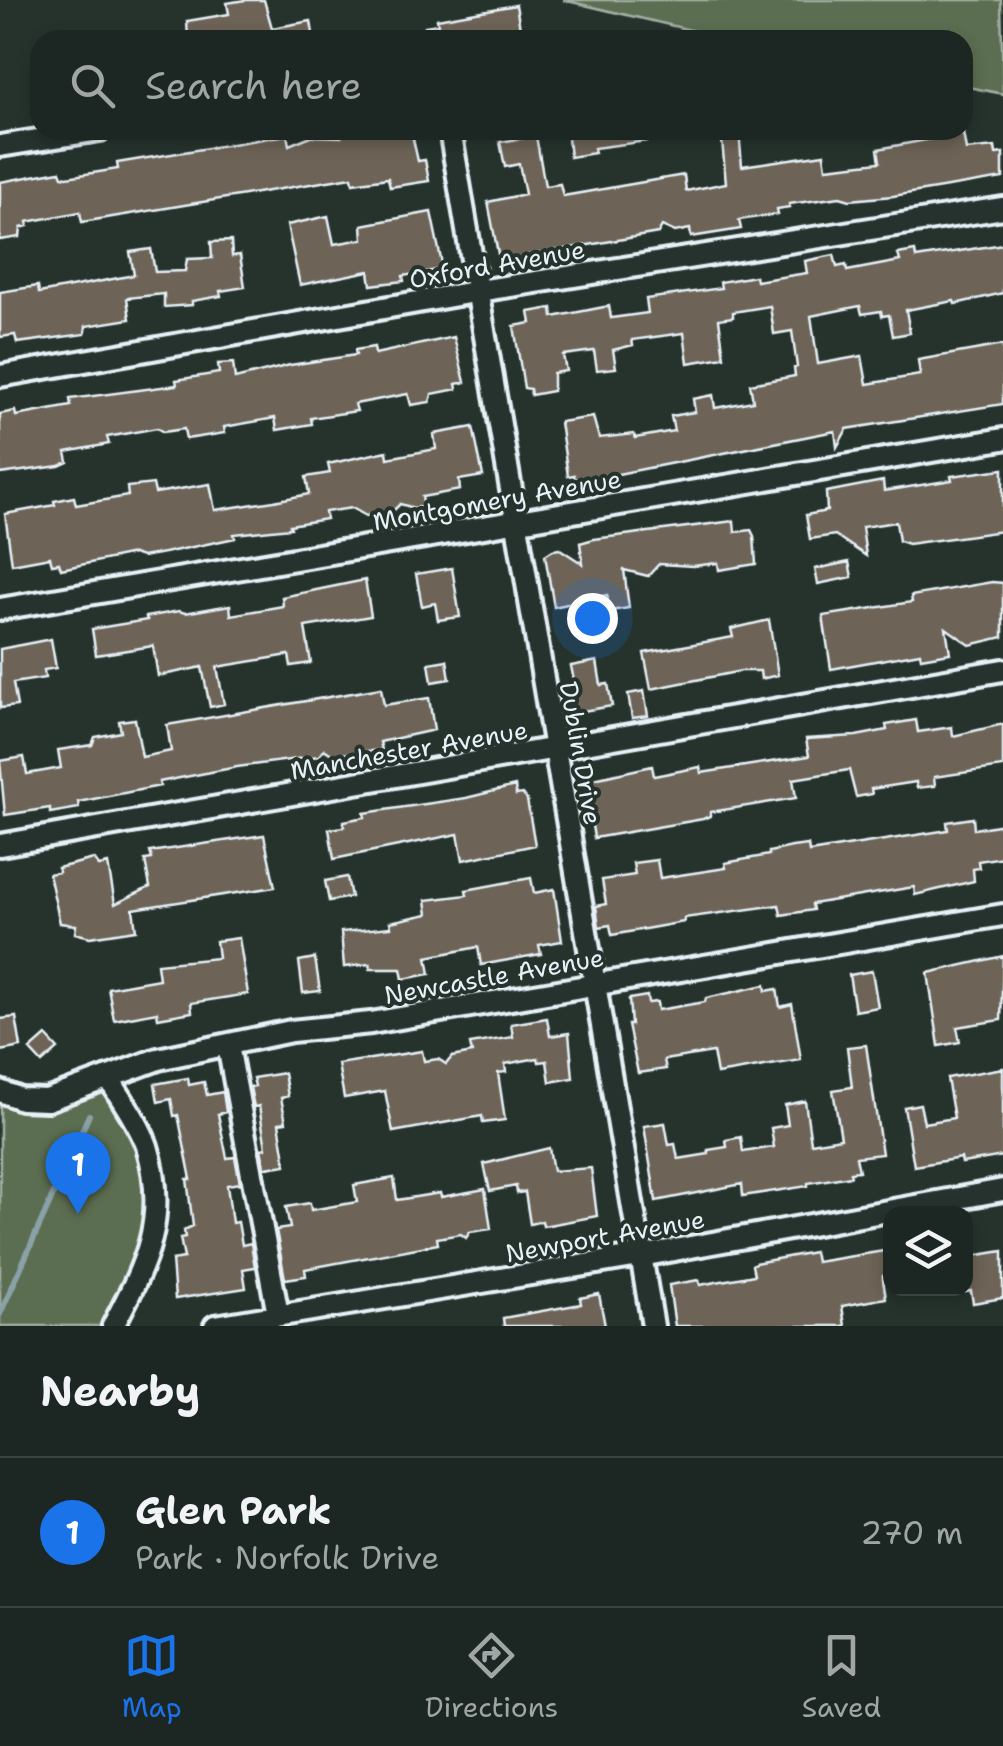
<!DOCTYPE html>
<html lang="en">
<head>
<meta charset="utf-8">
<style>
  :root { --surface:#1c2622; --page:#252e2a; --text:#f1f3f6; --muted:#a0a5a5; --line:#3a4340; --accent:#1a73e8 }
  body { margin:0; font-family:"Shantell Sans",sans-serif; background:var(--page); color:var(--text) }
  .controls { position:absolute; right:30px; bottom:30px; display:grid; overflow:hidden; border-radius:20px; box-shadow:0 5px 15px #0003 }
  .controls button { width:90px; height:90px; display:grid; place-items:center; padding:0; border:0; border-bottom:2px solid var(--line); background:var(--surface); color:var(--text); font:50px sans-serif }
  .you { position:absolute; left:592px; top:618px; width:35px; height:35px; margin:-25px; border:8px solid #fff; border-radius:50%; background:#1a73e8; box-shadow:0 0 0 15px #1a73e833 }
  .badge { display:grid; place-items:center; width:65px; height:65px; border-radius:50%; background:var(--accent); color:#fff; font-size:32px; font-weight:700 }
  .pin { position:absolute; translate:-50% -82px; filter:drop-shadow(0 2px 5px #0008) }
  .pin::after { content:''; position:absolute; top:52px; width:35px; height:30px; background:inherit; clip-path:polygon(0 0,100% 0,50% 100%) }
  .list { margin:0; padding:0; list-style:none }
  h2 { display:flex; justify-content:space-between; align-items:center; height:130px; margin:0; padding:0 40px; font-size:42px }
  h2 small { font-size:32px; font-weight:400; color:var(--muted) }
  .list li { display:grid; grid-template-columns:65px 1fr auto; gap:30px; align-items:center; box-sizing:border-box; height:150px; padding:0 40px; border-top:2px solid var(--line) }
  .list b { display:block; font-size:38px; white-space:nowrap }
  .list p { margin:0; font-size:32px; white-space:nowrap; color:var(--muted) }
  .list em { font-size:32px; font-style:normal; color:var(--muted) }
  .icon { flex:none; width:55px; height:55px; fill:none; stroke:currentColor; stroke-width:2; stroke-linecap:round; stroke-linejoin:round }
  .map { position:relative; flex:none; width:1003px; height:1326px; overflow:hidden }
  .search { position:absolute; background:var(--surface); box-shadow:0 5px 15px #0003; left:30px; right:30px; top:30px; height:110px; display:flex; align-items:center; gap:25px; box-sizing:border-box; padding:0 35px; border-radius:30px; color:var(--muted); font-size:38px }
  .sheet { height:280px; background:var(--surface) }
  nav { display:flex; justify-content:space-around; align-items:center; box-sizing:border-box; height:140px; border-top:2px solid var(--line); background:var(--surface); font-size:28px; color:var(--muted) }
  nav a { display:grid; justify-items:center; gap:5px }
  nav .on { color:var(--accent) }
  .map>svg:first-child { display:block }
  .green { fill:#5c6e51; stroke:#a2b0a4; stroke-width:2.5 }
  .lines { fill:none; stroke-linecap:round; stroke-linejoin:round }
  .stream { stroke:#8aa1a8; stroke-width:6 }
  .building { fill:#6d6456; stroke:#e8f1f8; stroke-width:2.5 }
  .minor-casing { stroke:#e8f1f8; stroke-width:28 }
  .minor { stroke:#26332d; stroke-width:20 }
  .labels { text-anchor:middle; stroke-width:8; stroke-linejoin:round; paint-order:stroke }
  .street-label { font-size:25px; fill:#e8f1f8; stroke:#26332d }
</style>
</head>
<body>
<div class="map">
<svg width="1003" height="1326" viewBox="0 0 1003 1326">
  <rect width="100%" height="100%" fill="#26332d"/>
  <filter id="ink" filterUnits="userSpaceOnUse"><feTurbulence type="fractalNoise" baseFrequency=".01" numOctaves="2"/><feDisplacementMap in="SourceGraphic" scale="20" xChannelSelector="R" yChannelSelector="G"/><feConvolveMatrix kernelMatrix="1 2 1 2 8 2 1 2 1" color-interpolation-filters="sRGB"/></filter>
  <g filter="url(#ink)">
    <path class="green" d="M563,0H1001L1003,94L963,86V40H733Z
      M116,1074L158,1200L115,1326H0V1090L22,1098Z"/>
    <g class="lines">
      <path class="stream" d="M0,1314L89,1115"/>
    </g>
    <path class="building" d="M245,0H264L272,28L311,21L314,40H188L187,21L229,14L227,3Z
      M516,5L522,40H427L425,26L438,24L437,19Z
      M340,130H411L418,161L425,160L429,181L390,187L388,178L353,183L352,177L82,222L80,212L27,222L28,226L21,228L20,237L0,240V182L60,171L62,176L67,177L118,169L117,163L287,135L289,145L311,136L341,137Z
      M567,130H655V140L594,148L595,153L570,157Z
      M721,130H739L742,166L824,154L826,168L880,162L878,149L963,133L966,150L995,147L996,154L1003,153V178L893,196L850,200L840,197L789,204L790,207L777,209L778,214L739,220L741,229L691,237L690,229L675,232L662,226L658,233L524,256V259L500,264L488,202L525,194L519,164L505,167L500,142L536,136L545,186L560,184L563,196L684,175L686,191L726,183Z
      M431,212L443,269L403,276L404,281L371,285L369,271L300,285L287,225L328,216L334,244L363,239L362,225Z
      M231,241L232,256L240,255L245,287L220,291L221,296L192,301V305L164,307V294L127,298L130,319L86,326L85,334L17,343L15,335L0,337V292L38,286L39,293L134,275L130,252L151,249L155,272L185,271L187,259L212,258L211,242Z
      M1003,244V293L955,304L954,301L906,310L910,333L893,336L889,315L882,316L881,311L862,314L860,306L811,316L818,364L862,356L867,384L920,375L918,360L1003,345V404L847,429L837,447L835,431L613,475L575,479L574,475L568,476L560,422L593,417L599,438L634,434L635,438L674,431L671,416L695,412L693,399L713,395L715,408L753,401L750,384L795,376L794,368L797,367L792,331L774,334L770,306L733,312V317L719,319L724,357L688,363L684,333L632,340L633,345L613,350L616,368L597,370L594,351L563,355L566,371L553,373V391L531,395L530,389L524,388L514,326L531,323L529,312L552,308L553,317L609,306L611,318L648,313L646,299L721,288L720,282L755,276L756,281L807,273L805,261L834,255L837,267L846,265L847,271L900,261L898,254L915,251L916,258Z
      M454,337L465,382L456,384L457,389L432,394L430,402L411,405L408,394L355,404L357,411L311,418L312,424L277,430L275,418L224,427L225,433L186,439L184,429L163,432L157,428L107,437L109,444L66,452L68,462L59,466L0,474V414L15,411L16,416L71,406L70,399L177,385L176,380L219,373L218,364L233,363L235,379L290,365L356,355L355,350L374,347L375,354Z
      M473,427L483,476L459,480L460,490L422,497L424,506L414,508L400,504L394,510L366,516L352,508L325,512L326,519L290,525L291,528L234,534L235,538L164,553L142,557L133,554L61,569L59,563L52,564L50,557L12,564L5,514L55,505L54,501L74,497L76,505L128,496L127,487L153,484L155,493L210,484L215,510L274,501L309,494L306,477L330,473L328,464L387,451L388,458L436,449L434,434Z
      M1003,469V531L908,544L899,541L896,522L862,527L866,556L835,535L810,539L806,515L827,511L826,492L883,481L884,491L952,480L951,476Z
      M734,521L735,532L751,530L754,536L756,564L719,570L718,563L693,566L659,564L648,576L624,570L629,608L610,611L607,595L554,607L545,555L553,550L560,549L583,564L580,543L594,539Z
      M849,562L852,577L818,584L815,569Z
      M452,568L460,617L438,620L435,603L422,606L416,574Z
      M365,580L371,616L305,627L311,663L291,666L289,655L217,667L224,704L210,707L202,667L158,676L153,646L96,655L92,629L147,620L146,617L179,611L185,613L230,605L231,615L283,606L282,597Z
      M992,582L1003,583V637L970,645L946,628L950,653L921,658L920,653L831,669L823,616L912,602L911,596Z
      M769,620L778,675L761,679L760,671H741L651,689L644,653L733,637L731,629Z
      M51,639L56,668L44,670L45,678L13,683L17,706L0,708V649Z
      M447,660L450,679L432,682L429,663Z
      M597,661L601,685L608,684L612,706L571,713L568,698L577,696L571,666Z
      M381,688L384,705L429,698L434,730L380,742L382,750L333,755L324,749L319,756L237,767L159,782L160,786L78,802L79,808L50,813V808L5,815L0,761L24,757L27,774L61,768L58,750L92,745L95,737L121,732L119,721L135,719L142,757L171,751L167,725Z
      M644,691L648,716L632,718L628,694Z
      M916,720L918,732L952,727L953,736L1003,724V767L934,777L935,786L917,788L916,782L871,789L872,794L856,797L849,770L793,779L796,798L710,812V816L703,819L594,838L585,781L652,766L654,776L700,767L701,773L809,756L806,739L856,736L887,730L886,725Z
      M515,786L516,795L522,794L527,800L535,845L463,860L458,834L334,859L329,829L344,827V821L365,817L364,813L466,798Z
      M973,818L974,829L1003,824V857L978,861L979,868L973,869L974,881L915,895L914,887L812,904L813,910L781,915L779,905L684,918V922L612,935L610,925L599,927L596,906L606,904L602,880L635,875L633,863L657,860L660,878L726,868L725,863L769,855V852L792,847L808,845L809,852L948,830L947,822Z
      M264,835L275,887L133,909L136,930L90,937L75,933L76,925L60,923L49,874L59,872L58,868L94,859L99,866L108,864L115,904L150,887L145,860L152,859L150,852Z
      M347,877L351,897L329,901L325,881Z
      M531,878L534,893L554,889L562,941L539,945L541,954L481,965L478,947L427,957L430,974L403,979L401,969H370V964L344,967L341,932L391,927L390,922L428,914L426,900L467,895L466,890Z
      M239,938L248,994L191,1003L192,1012L158,1018L157,1012L114,1020L108,988L159,979L157,964L218,958L216,941Z
      M1003,956L1001,1020L957,1027L960,1042L939,1046L928,973Z
      M315,958L320,991L303,993L299,961Z
      M872,971L878,1007L855,1011L849,975Z
      M765,985L766,991L777,989L780,1007L792,1004L801,1060L717,1074L713,1052L664,1060L666,1069L638,1073L628,1025H631L629,999L647,996L648,1003L657,1002L658,1010L705,1002L706,998Z
      M16,1017L21,1047L0,1051V1019Z
      M547,1018L550,1036L569,1033L573,1078L550,1082L547,1061L539,1062L538,1058L505,1064L506,1072L498,1073L505,1120L483,1123L482,1116L393,1132L385,1091L344,1098L338,1064L422,1051L424,1061L438,1059L446,1064L452,1057L472,1053L470,1044L513,1037L511,1024Z
      M46,1036L58,1049L42,1063L30,1050Z
      M866,1045L882,1154L856,1157L859,1171L850,1172L851,1176L808,1183V1186L743,1196L742,1184L656,1201L644,1126L665,1123L669,1145L675,1144L678,1159L709,1154L708,1150L727,1147L726,1140L741,1137L743,1152L774,1147L771,1128L788,1125L785,1105L805,1101L811,1143L841,1138L833,1090L852,1087L847,1047Z
      M1003,1068V1156L962,1163L961,1158L914,1166L904,1107L920,1104L924,1123L954,1118L947,1078Z
      M284,1073L288,1096L281,1098L286,1122L279,1123L286,1165L265,1168L261,1149L266,1148L259,1106L254,1107L250,1087L255,1086L253,1078Z
      M188,1078L189,1085L204,1082L207,1095L223,1092L226,1112L218,1114L227,1158L235,1157L240,1183L227,1185L232,1223L238,1222L242,1245L251,1243L255,1267L243,1269L246,1288L175,1299L172,1260L184,1258L180,1238L185,1237L184,1230L193,1226L187,1179H191L178,1115L174,1116L171,1099L158,1102L155,1084Z
      M549,1148L553,1171L591,1168L597,1216L543,1226L542,1221L530,1224L525,1192L517,1193L516,1186L490,1191L484,1164Z
      M394,1178L397,1200L440,1193L441,1197L485,1189L491,1229L470,1232L466,1238L461,1234L437,1238L438,1244L305,1269L306,1276L285,1279L276,1230L290,1228L286,1207L310,1203L311,1210L357,1202L354,1185Z
      M890,1250V1275L883,1276V1280L886,1298L842,1306L845,1326H675L669,1285L699,1280L700,1285L754,1275L752,1265L755,1263L814,1252L816,1262Z
      M1003,1251V1298L973,1303L971,1291L966,1292V1257Z
      M599,1294L605,1326H504L503,1318L581,1304L580,1298Z"/>
    <g class="lines">
      <g class="minor-casing">
        <path id="minor" d="M450,130L653,1326
          M0,146L100,130
          M0,376L491,289L1003,208
          M0,609L1003,439
          M0,845L1003,670
          M228,1045L278,1315
          M108,1077C121,1099 139,1123 147,1146C169,1219 146,1263 113,1326
          M0,1091L21,1099L47,1100L158,1059L291,1031L371,1023L1003,915
          M215,1326L652,1254L1003,1190"/>
      </g>
      <use href="#minor" class="minor"/>
    </g>
  </g>
  <g class="labels">
    <g class="street-label">
      <text transform="translate(497 264) rotate(-10)" y="9">Oxford Avenue</text>
      <text transform="translate(497 500) rotate(-10)" y="9">Montgomery Avenue</text>
      <text transform="translate(409 750) rotate(-10)" y="9">Manchester Avenue</text>
      <text transform="translate(581 753) rotate(80)" y="9">Dublin Drive</text>
      <text transform="translate(494 976) rotate(-10)" y="9">Newcastle Avenue</text>
      <text transform="translate(605 1236) rotate(-10)" y="9">Newport Avenue</text>
    </g>
  </g>
</svg>
<div class="controls">
<button><svg class="icon" aria-label="layers" viewBox="0 0 24 24"><path d="M12 4l9 5-9 5-9-5zM3 14l9 5 9-5"/></svg></button>
</div>
<div class="you"></div>
<div class="pin badge" style="left:78px;top:1214px">1</div>
<div class="search"><svg class="icon" aria-label="search" viewBox="0 0 24 24"><circle cx="10" cy="10" r="6"/><path d="M15 15l6 6"/></svg>Search here</div>
</div>
<section class="sheet">
<h2>Nearby<small></small></h2>
<ul class="list">
<li><span class="badge">1</span><div><b>Glen Park</b><p>Park · Norfolk Drive</p></div><em>270 m</em></li>
</ul>
</section>
<nav>
<a class="on"><svg class="icon" aria-label="map" viewBox="0 0 24 24"><path d="M3 6l6-2 6 2 6-2v14l-6 2-6-2-6 2zM9 4v14M15 6v14"/></svg>Map</a>
<a><svg class="icon" aria-label="directions" viewBox="0 0 24 24"><path d="M12 3l9 9-9 9-9-9zM9 14v-3h6M13 9l2 2-2 2"/></svg>Directions</a>
<a><svg class="icon" aria-label="saved" viewBox="0 0 24 24"><path d="M7 4h10v16l-5-4-5 4z"/></svg>Saved</a>
</nav>
</body>
</html>
